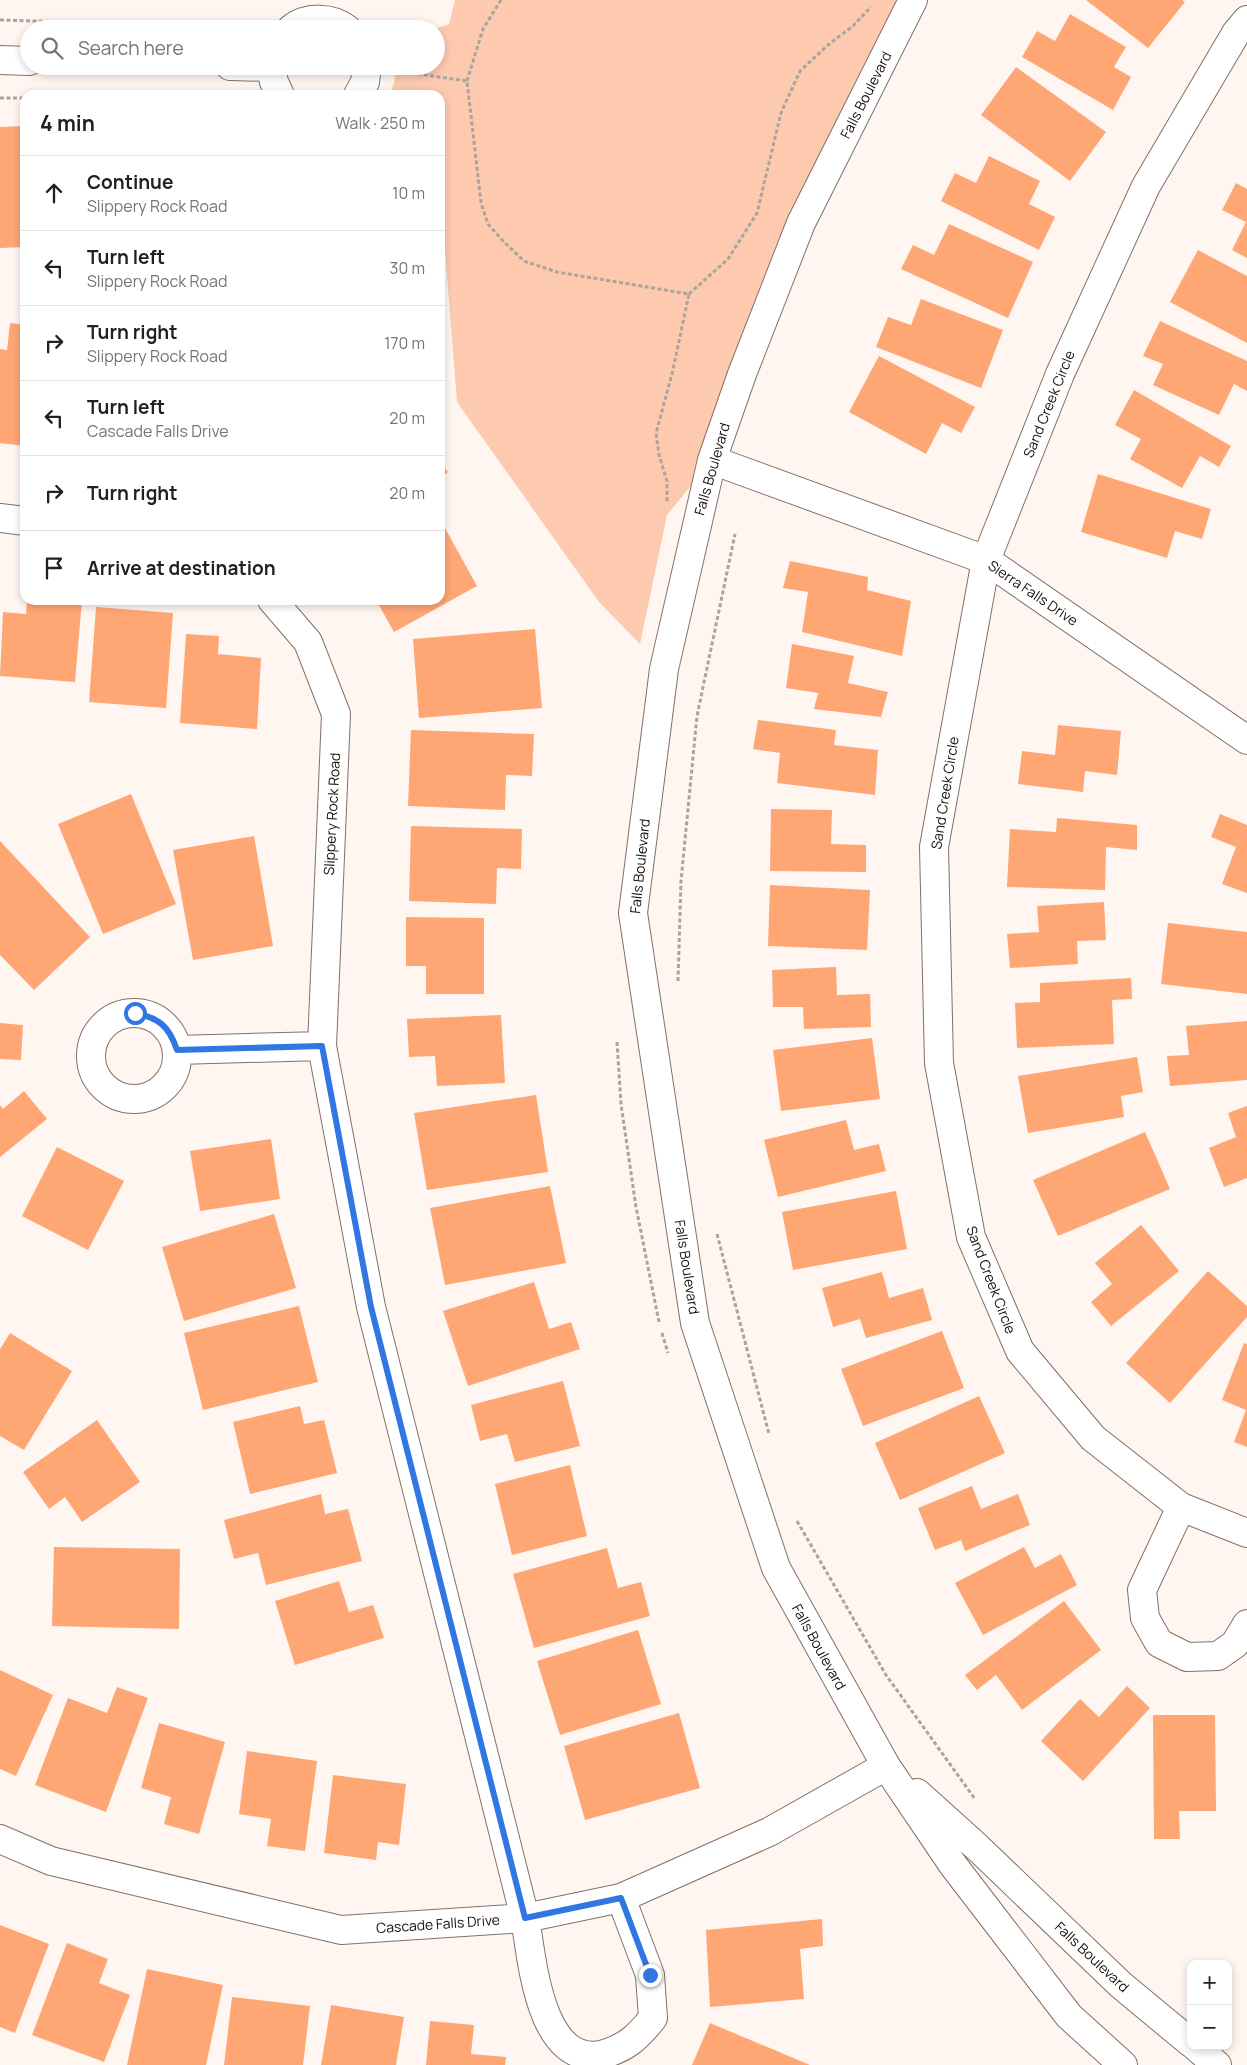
<!DOCTYPE html>
<html lang="en">
<head>
<meta charset="utf-8">
<style>
  :root { --surface:#fff; --page:#f2f2f2; --text:#202124; --muted:#757577; --line:#e0e0e0 }
  body { margin:0; font-family:Manrope,sans-serif; background:var(--page); color:var(--text) }
  .controls { position:absolute; right:15px; bottom:15px; display:grid; overflow:hidden; border-radius:10px; box-shadow:0 2px 8px #0003 }
  .controls button { width:45px; height:45px; display:grid; place-items:center; padding:0; border:0; border-bottom:1px solid var(--line); background:var(--surface); color:var(--text); font:25px sans-serif }
  .stop { position:absolute; width:15px; height:15px; margin:-11px; border:4px solid #3077e4; border-radius:50%; background:#fff }
  .stop.end { background:#3077e4; border-color:#fff; box-shadow:0 1px 5px #0008 }
  .list { margin:0; padding:0; list-style:none }
  h2 { display:flex; justify-content:space-between; align-items:center; height:65px; margin:0; padding:0 20px; font-size:21px }
  h2 small { font-size:16px; font-weight:400; color:var(--muted) }
  .list li { display:grid; grid-template-columns:32px 1fr auto; gap:15px; align-items:center; box-sizing:border-box; height:75px; padding:0 20px; border-top:1px solid var(--line) }
  .list b { display:block; font-size:19px; white-space:nowrap }
  .list p { margin:0; font-size:16px; white-space:nowrap; color:var(--muted) }
  .list em { font-size:16px; font-style:normal; color:var(--muted) }
  .icon { flex:none; width:28px; height:28px; fill:none; stroke:currentColor; stroke-width:2; stroke-linecap:round; stroke-linejoin:round }
  .map { position:relative; flex:none; width:1247px; height:2065px; overflow:hidden }
  .search { position:absolute; background:var(--surface); box-shadow:0 2px 8px #0003; left:20px; top:20px; width:425px; height:55px; display:flex; align-items:center; gap:12px; box-sizing:border-box; padding:0 18px; border-radius:28px; color:var(--muted); font-size:19px }
  .panel { position:absolute; background:var(--surface); box-shadow:0 2px 8px #0003; left:20px; top:90px; width:425px; height:515px; border-radius:15px }
  .map>svg:first-child { display:block }
  .green { fill:#fdcaaf }
  .building { fill:#ffa675 }
  .lines { fill:none; stroke-linecap:round; stroke-linejoin:round }
  .street-casing { stroke:#837066; stroke-width:30 }
  .path { stroke:#aba39e; stroke-width:3; stroke-dasharray:4 2.5; stroke-linecap:butt }
  .street { stroke:#fff; stroke-width:28 }
  .route { stroke:#3077e4; stroke-width:6 }
  .labels { text-anchor:middle; stroke-width:4.5; stroke-linejoin:round; paint-order:stroke }
  .street-label { font-size:14px; fill:#17100c; stroke:#fff }
</style>
</head>
<body>
<div class="map">
<svg width="1247" height="2065" viewBox="0 0 1247 2065">
  <rect width="100%" height="100%" fill="#fff6f1"/>
  <path class="green" d="M455,0H913L712,460L667,515L640,644L599,602L457,402L440,188V95H390L394,83L396,66H436V29H434L449,24Z"/>
  <path class="building" d="M1086,0H1182L1185,2L1148,48Z
    M1070,14L1126,47L1114,67L1131,77L1113,110L1022,57L1037,31L1055,41Z
    M1016,67L1106,132L1070,181L981,115Z
    M24,126L25,247L0,248V127Z
    M989,156L1040,181L1029,204L1055,217L1039,250L941,201L955,173L976,183Z
    M1236,183L1247,189V258L1232,250L1246,222L1222,210Z
    M949,224L1033,262L1008,318L901,269L913,245L934,255Z
    M1198,250L1247,276V343L1170,302Z
    M921,299L1003,330L981,388L876,347L888,317L911,325Z
    M1160,321L1247,361V391L1234,384L1219,415L1153,385L1163,364L1143,356Z
    M10,323L25,325V446L0,443V349L7,350Z
    M879,356L975,407L961,433L942,423L926,454L849,412Z
    M1134,390L1231,446L1219,467L1200,456L1182,488L1130,459L1141,439L1115,425Z
    M440,462L448,472L440,479Z
    M1098,474L1211,509L1202,539L1175,531L1167,558L1081,532Z
    M440,519L477,586L394,632L376,600H440Z
    M790,561L868,577L867,590L911,601L902,656L802,632L808,592L783,588Z
    M27,600H82L75,682L0,676L3,612L26,614Z
    M96,607L173,613L166,708L89,702Z
    M535,629L542,708L419,718L413,639Z
    M186,634L219,636L218,654L261,658L257,729L180,723Z
    M792,644L854,656L848,683L888,692L881,717L814,709L818,693L786,688Z
    M758,720L836,730L834,745L878,750L875,795L777,783L780,753L753,749Z
    M1058,725L1121,731L1117,775L1085,771L1083,792L1018,784L1022,751L1055,755Z
    M411,730L534,734L532,776L506,775L505,810L408,806Z
    M131,794L176,904L103,934L58,824Z
    M771,809L832,810L831,844L866,845V872L770,871Z
    M1220,814L1247,825V893L1222,884L1236,847L1211,837Z
    M1057,818L1137,825V850L1106,847L1105,890L1007,887L1010,829L1056,832Z
    M411,826L522,829L521,869L497,868L496,904L409,901Z
    M254,836L273,946L193,960L173,850Z
    M0,841L90,937L34,990L0,955Z
    M770,885L870,890L867,950L768,946Z
    M1104,902L1106,940L1077,941L1078,964L1010,968L1007,934L1039,932L1037,906Z
    M406,917L484,918V994H426V966H406Z
    M1168,923L1247,932V994L1161,984Z
    M836,967L837,995L870,994L871,1027L804,1029L803,1007H773L772,970Z
    M1131,978L1132,999L1112,1000L1114,1044L1017,1048L1015,1003L1040,1002V983Z
    M501,1015L505,1083L437,1086L435,1056L409,1057L407,1019Z
    M1247,1021V1080L1170,1086L1167,1056L1189,1055L1186,1026Z
    M0,1023L23,1025L21,1060L0,1059Z
    M872,1038L880,1099L781,1111L773,1050Z
    M1137,1057L1143,1092L1121,1096L1124,1117L1028,1133L1018,1076Z
    M24,1091L47,1119L0,1157V1105L3,1109Z
    M536,1095L548,1172L427,1190L414,1113Z
    M1247,1106V1178L1224,1187L1209,1148L1236,1137L1228,1113Z
    M846,1120L854,1150L879,1144L886,1171L778,1197L764,1140Z
    M1145,1132L1170,1189L1058,1236L1033,1180Z
    M271,1139L280,1199L200,1211L190,1151Z
    M57,1147L124,1181L88,1250L22,1216Z
    M550,1186L566,1263L445,1285L430,1208Z
    M896,1191L907,1249L793,1270L782,1212Z
    M274,1214L296,1288L184,1321L162,1247Z
    M1141,1225L1179,1271L1111,1326L1091,1302L1112,1284L1095,1263Z
    M1208,1271L1247,1306V1317L1170,1403L1126,1363Z
    M882,1272L889,1298L923,1288L932,1320L866,1338L860,1319L833,1327L822,1288Z
    M534,1282L549,1329L571,1322L580,1349L468,1386L443,1311Z
    M299,1306L318,1382L203,1410L184,1333Z
    M942,1331L964,1388L863,1426L841,1369Z
    M10,1333L72,1371L24,1450L0,1436V1349Z
    M1244,1343L1247,1344V1447L1234,1442L1246,1410L1222,1400Z
    M563,1381L580,1446L515,1462L507,1434L480,1441L471,1405Z
    M979,1396L1005,1453L900,1500L875,1443Z
    M300,1406L304,1424L324,1420L337,1473L250,1494L233,1422Z
    M97,1420L140,1482L82,1522L65,1497L49,1509L23,1472Z
    M570,1465L587,1536L512,1555L495,1484Z
    M972,1486L981,1509L1018,1494L1030,1525L965,1551L961,1540L935,1550L918,1508Z
    M321,1494L325,1514L348,1509L362,1561L266,1585L258,1553L234,1559L224,1520Z
    M54,1547L180,1549L179,1629L52,1626Z
    M1024,1547L1035,1568L1061,1554L1077,1585L983,1635L955,1583Z
    M607,1548L618,1588L641,1582L650,1616L534,1648L513,1574Z
    M339,1581L349,1612L373,1605L384,1638L295,1665L275,1601Z
    M1064,1601L1101,1650L1022,1710L996,1675L977,1690L965,1675Z
    M638,1630L661,1704L560,1735L537,1661Z
    M0,1670L53,1695L16,1776L0,1769Z
    M1127,1686L1150,1708L1083,1781L1041,1741L1080,1699L1099,1717Z
    M117,1687L148,1698L106,1812L35,1785L68,1698L107,1713Z
    M679,1713L700,1788L585,1820L564,1746Z
    M1153,1715H1215L1216,1811H1179L1180,1839H1154Z
    M159,1723L225,1742L199,1834L164,1824L171,1797L141,1788Z
    M247,1751L317,1761L305,1851L267,1846L271,1819L239,1814Z
    M333,1775L406,1784L399,1845L378,1842L376,1860L324,1853Z
    M822,1919L823,1946L800,1949L804,1999L710,2007L706,1930Z
    M0,1925L49,1944L15,2033L0,2027Z
    M67,1943L108,1959L99,1983L130,1995L104,2062L32,2035Z
    M147,1969L223,1985L206,2065H127Z
    M232,1997L310,2006L303,2065H224Z
    M331,2005L404,2017L396,2065H321Z
    M430,2021L474,2025L471,2054L506,2057L505,2065H426Z
    M710,2023L810,2065H692Z"/>
  <g class="lines">
    <g class="street-casing">
      <path id="street" d="M913,0L801,223L742,374L712,460L664,669L633,913L695,1323L776,1568L886,1766L953,1865L1069,2016L1123,2065
        M1247,20L1236,33L1146,186L1060,374L986,560L934,847L939,1063L971,1237L1020,1351L1093,1438L1181,1507L1247,1533
        M291,29C307,16 332,17 347,29
        M0,60L29,61
        M230,66L271,67
        M271,66L274,82L280,95
        M358,95L365,82L367,66
        M712,460L986,560L1247,740
        M0,518L25,521
        M272,600L308,642L336,714L322,1046L371,1307L525,1918C532,1958 539,2065 601,2055C626,2048 637,2038 653,2018L650,1975L621,1898
        M91 1056a43 43 0 1 1 86 0a43 43 0 1 1-86 0Z
        M177,1050L322,1046
        M1181,1507L1142,1590L1145,1618L1159,1643L1187,1657L1218,1656L1235,1644L1247,1624
        M917,1793L978,1848L1121,1985L1191,2043
        M0,1839L51,1861L341,1930L525,1918L621,1898L769,1832L886,1766
        M1195,2046L1217,2065"/>
    </g>
    <path class="path" d="M0,20L247,27
      M398,71L467,81L481,203L488,224L505,243L524,261L557,272L689,294L672,374L656,433L659,455L667,481V503
      M467,81L483,29L501,0
      M0,98H25
      M689,294L728,259L757,213L781,113L800,71L828,45L853,26L871,7
      M678,981L681,881L697,716L735,534
      M617,1042L621,1104L636,1207L659,1322
      M717,1234L769,1434
      M662,1333L668,1353
      M797,1521L886,1675L975,1799"/>
    <use href="#street" class="street"/>
  </g>
  <g class="lines">
    <path class="route" d="M135,1013C159,1018 169,1026 177,1050L322,1046L371,1307L525,1918L621,1898L650,1975"/>
  </g>
  <g class="labels">
    <g class="street-label">
      <text transform="translate(866 95) rotate(-63)" y="5">Falls Boulevard</text>
      <text transform="translate(1049 404) rotate(-68)" y="5">Sand Creek Circle</text>
      <text transform="translate(712 469) rotate(-74)" y="5">Falls Boulevard</text>
      <text transform="translate(1033 593) rotate(34)" y="5">Sierra Falls Drive</text>
      <text transform="translate(945 793) rotate(-81)" y="5">Sand Creek Circle</text>
      <text transform="translate(332 814) rotate(-87)" y="5">Slippery Rock Road</text>
      <text transform="translate(640 866) rotate(-84)" y="5">Falls Boulevard</text>
      <text transform="translate(687 1267) rotate(81)" y="5">Falls Boulevard</text>
      <text transform="translate(991 1280) rotate(69)" y="5">Sand Creek Circle</text>
      <text transform="translate(819 1647) rotate(61)" y="5">Falls Boulevard</text>
      <text transform="translate(438 1924) rotate(-4)" y="5">Cascade Falls Drive</text>
      <text transform="translate(1092 1957) rotate(43)" y="5">Falls Boulevard</text>
    </g>
  </g>
</svg>
<div class="controls">
<button>+</button>
<button>−</button>
</div>
<div class="stop" style="left:135px;top:1013px"></div>
<div class="stop end" style="left:650px;top:1975px"></div>
<div class="search"><svg class="icon" aria-label="search" viewBox="0 0 24 24"><circle cx="10" cy="10" r="6"/><path d="M15 15l6 6"/></svg>Search here</div>
<section class="panel">
<h2>4 min<small>Walk · 250 m</small></h2>
<ul class="list">
<li><svg class="icon" aria-label="ahead" viewBox="0 0 24 24"><path d="M12 20V5M6 11l6-6 6 6"/></svg><div><b>Continue</b><p>Slippery Rock Road</p></div><em>10 m</em></li>
<li><svg class="icon" aria-label="left" viewBox="0 0 24 24"><path d="M17 20v-9H6M10 6l-5 5 5 5"/></svg><div><b>Turn left</b><p>Slippery Rock Road</p></div><em>30 m</em></li>
<li><svg class="icon" aria-label="right" viewBox="0 0 24 24"><path d="M7 20v-9h11M14 6l5 5-5 5"/></svg><div><b>Turn right</b><p>Slippery Rock Road</p></div><em>170 m</em></li>
<li><svg class="icon" aria-label="left" viewBox="0 0 24 24"><path d="M17 20v-9H6M10 6l-5 5 5 5"/></svg><div><b>Turn left</b><p>Cascade Falls Drive</p></div><em>20 m</em></li>
<li><svg class="icon" aria-label="right" viewBox="0 0 24 24"><path d="M7 20v-9h11M14 6l5 5-5 5"/></svg><div><b>Turn right</b></div><em>20 m</em></li>
<li><svg class="icon" aria-label="arrive" viewBox="0 0 24 24"><path d="M6 21V4h12l-3 4 3 4H6"/></svg><div><b>Arrive at destination</b></div></li>
</ul>
</section>
</div>
</body>
</html>
